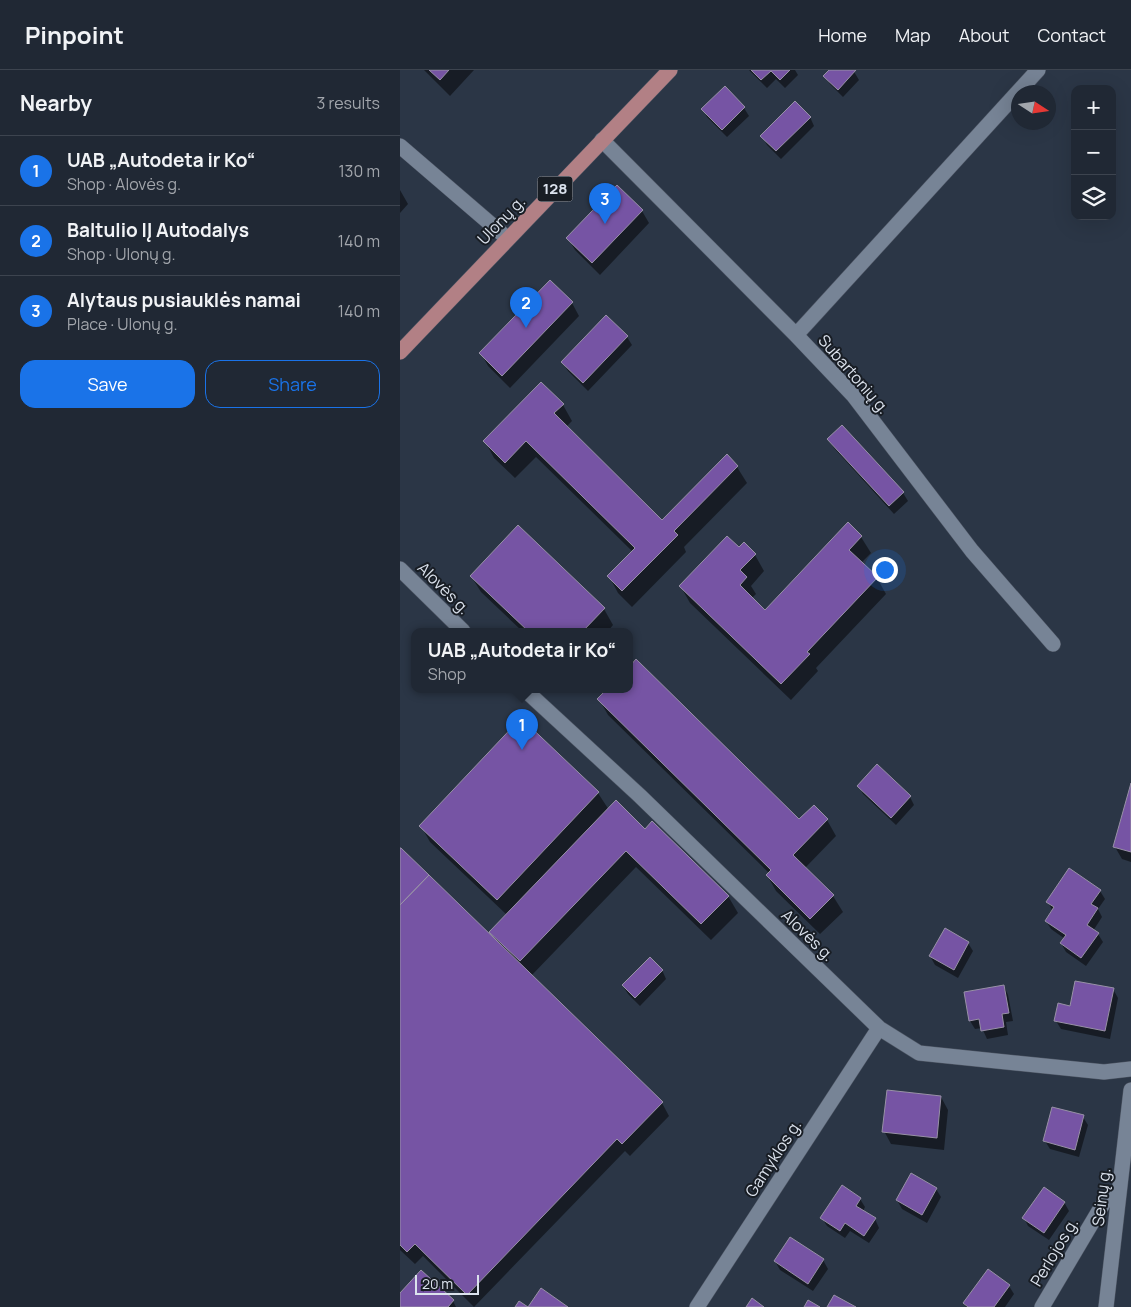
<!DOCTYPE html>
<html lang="en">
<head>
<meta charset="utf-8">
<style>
  :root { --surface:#202834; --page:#28303c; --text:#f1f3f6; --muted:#a2a6ac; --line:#3d444f; --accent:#1a73e8 }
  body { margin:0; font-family:Manrope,sans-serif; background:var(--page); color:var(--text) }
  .controls { position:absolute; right:15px; top:15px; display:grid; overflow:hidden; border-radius:10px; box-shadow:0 5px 20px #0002 }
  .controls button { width:45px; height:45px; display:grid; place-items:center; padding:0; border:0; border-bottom:1px solid var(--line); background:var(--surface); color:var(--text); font:25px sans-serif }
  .compass { position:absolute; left:611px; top:15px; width:45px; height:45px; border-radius:50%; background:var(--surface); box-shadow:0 5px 20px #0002; rotate:102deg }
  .scale { position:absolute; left:15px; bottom:12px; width:64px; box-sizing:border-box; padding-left:5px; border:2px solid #dbe2ed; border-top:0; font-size:14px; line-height:18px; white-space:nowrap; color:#dbe2ed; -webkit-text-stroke:4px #181d24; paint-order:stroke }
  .you { position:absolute; left:484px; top:499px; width:18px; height:18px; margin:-12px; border:4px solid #fff; border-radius:50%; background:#1a73e8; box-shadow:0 0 0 8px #1a73e833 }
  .badge { display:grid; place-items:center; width:32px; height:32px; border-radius:50%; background:var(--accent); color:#fff; font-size:16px; font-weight:700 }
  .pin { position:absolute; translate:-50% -41px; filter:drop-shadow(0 1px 2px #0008) }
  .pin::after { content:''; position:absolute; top:26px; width:18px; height:15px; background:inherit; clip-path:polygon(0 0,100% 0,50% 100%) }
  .popup { position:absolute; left:11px; top:558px; width:222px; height:65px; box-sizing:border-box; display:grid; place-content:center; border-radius:10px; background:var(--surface); filter:drop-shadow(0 1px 4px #0005); font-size:16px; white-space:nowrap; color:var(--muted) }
  .popup b { font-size:19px; color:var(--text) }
  .popup::after { content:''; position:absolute; left:50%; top:100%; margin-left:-10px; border:10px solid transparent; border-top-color:var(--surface) }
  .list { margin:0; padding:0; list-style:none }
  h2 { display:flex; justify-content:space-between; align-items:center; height:65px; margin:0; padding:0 20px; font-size:21px }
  h2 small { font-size:16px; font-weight:400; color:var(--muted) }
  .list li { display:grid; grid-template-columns:32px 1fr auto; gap:15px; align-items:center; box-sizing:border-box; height:70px; padding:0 20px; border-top:1px solid var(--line) }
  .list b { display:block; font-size:19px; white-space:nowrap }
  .list p { margin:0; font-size:16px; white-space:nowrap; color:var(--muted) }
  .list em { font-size:16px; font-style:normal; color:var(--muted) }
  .actions { display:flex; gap:10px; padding:15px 20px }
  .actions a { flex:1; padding:11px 0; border:1px solid var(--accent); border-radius:15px; text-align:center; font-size:18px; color:var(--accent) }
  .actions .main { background:var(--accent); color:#fff }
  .icon { flex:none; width:28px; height:28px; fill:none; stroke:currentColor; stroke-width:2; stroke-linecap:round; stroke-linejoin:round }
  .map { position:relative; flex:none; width:731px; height:1237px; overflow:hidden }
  header { display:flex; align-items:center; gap:30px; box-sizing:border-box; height:70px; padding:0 25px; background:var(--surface); border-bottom:1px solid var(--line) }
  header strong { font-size:24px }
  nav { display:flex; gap:28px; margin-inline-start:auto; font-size:18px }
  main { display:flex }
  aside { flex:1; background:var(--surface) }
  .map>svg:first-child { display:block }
  .shadow { fill:#0007 }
  .building { fill:#7654a4; stroke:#9891a6 }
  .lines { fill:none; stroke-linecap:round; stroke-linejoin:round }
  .minor-casing { stroke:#4c5462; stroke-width:16 }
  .major-casing { stroke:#4c5462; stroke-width:16 }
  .minor { stroke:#778496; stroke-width:15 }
  .major { stroke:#b28085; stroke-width:15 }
  .labels { text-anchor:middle; stroke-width:4; stroke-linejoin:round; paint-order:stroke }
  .shield { fill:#181d24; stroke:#a0a7b1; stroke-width:1 }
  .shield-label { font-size:15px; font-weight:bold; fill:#dbe2ed }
  .street-label { font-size:16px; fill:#dbe2ed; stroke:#181d24 }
</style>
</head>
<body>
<header>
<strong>Pinpoint</strong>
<nav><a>Home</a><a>Map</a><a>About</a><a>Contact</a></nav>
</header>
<main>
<aside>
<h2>Nearby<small>3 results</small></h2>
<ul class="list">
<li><span class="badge">1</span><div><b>UAB „Autodeta ir Ko“</b><p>Shop · Alovės g.</p></div><em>130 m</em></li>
<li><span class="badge">2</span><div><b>Baltulio IĮ Autodalys</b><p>Shop · Ulonų g.</p></div><em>140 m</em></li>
<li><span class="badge">3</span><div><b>Alytaus pusiauklės namai</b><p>Place · Ulonų g.</p></div><em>140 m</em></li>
</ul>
<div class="actions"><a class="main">Save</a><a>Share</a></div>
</aside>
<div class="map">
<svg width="731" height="1237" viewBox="0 0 731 1237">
  <rect width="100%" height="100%" fill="#2b3646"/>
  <path class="shadow" d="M24,0H74L50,26Z
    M349,0H395L398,5L385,18L376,9L367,18Z
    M431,0H453L459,10L443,27L430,14L425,6Z
    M344,38L349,46L327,67L307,47L303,39Z
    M410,47L414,56L381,89L367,75L362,66Z
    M217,117L242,141L249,153L200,205L175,180L168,168Z
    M0,120L8,134L0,143Z
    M150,211L172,233L179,246L110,318L88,296L81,283Z
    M227,267L232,275L188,321L168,301L163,293Z
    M163,335L172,351L166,357L262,451L327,386L337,397L347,413L284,477L286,482L232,537L218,523L209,506L233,482L136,387L115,408L94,388L85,371Z
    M429,370L503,423L508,431L494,444L434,378Z
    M448,454L461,467L471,483L461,493L477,508L486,524L416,598L418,601L391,630L290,533L281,517L339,479L355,485L364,501L351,516L356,524L352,528L365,541Z
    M71,506L204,539L213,555L208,561H122L81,522Z
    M236,590L399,751L427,750L436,766L405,798L433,826L443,842L420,864L376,821L367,805L369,803L208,645L199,629L209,619H230V597Z
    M459,716L510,727L514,735L496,755L463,724Z
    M731,718V792L722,789L715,777Z
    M198,723L209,740L245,760L328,826L338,843L311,870L236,797L131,906L262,1033L269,1046L230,1086L225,1081L74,1237L23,1186L15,1194L0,1180V780L96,871L91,862L107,845L30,772L21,756Z
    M700,821L705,829L698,839L702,847L693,861L698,864L703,872L686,896L666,882L661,873L665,869L651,859L646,851L652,840L648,832Z
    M568,873L573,881L558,908L535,895L530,886Z
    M262,900L266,909L240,936L228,924L223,916Z
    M604,916L608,925L613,951L606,952L608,965L587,969L582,958L575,959L570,951L565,923Z
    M713,919L718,928L710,969L661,959L656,951Z
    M541,1027L548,1040L544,1080L491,1074L484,1061Z
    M683,1047L688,1055L679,1087L650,1079L645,1071Z
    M536,1119L541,1127L527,1153L502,1139L497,1130Z
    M460,1129L465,1137L463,1141L475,1149L479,1158L469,1173L450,1161L445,1168L427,1156L422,1148Z
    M664,1132L669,1141L649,1170L628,1156L624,1148Z
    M423,1190L428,1199L413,1221L380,1200L375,1191Z
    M609,1216L614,1224L605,1237H566L564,1234Z
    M0,1225L53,1231L56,1237H0Z"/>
  <path class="building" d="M29,0H49L40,10Z
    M351,0H390L380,10L371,1L361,10Z
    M429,0H456L438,20L423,6Z
    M325,16L345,37L322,60L301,39Z
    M395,31L411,47L376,81L360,66Z
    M217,115L243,140L192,193L166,168Z
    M150,210L173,232L102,306L79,283Z
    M206,245L228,266L183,313L161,292Z
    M141,312L164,334L154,343L262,450L327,384L338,396L274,461L278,465L222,521L207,506L235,478L126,371L105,393L83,371Z
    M442,355L504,422L489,436L427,369Z
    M448,452L462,466L449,480L478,507L407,582L410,584L381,614L279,516L327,466L339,477L344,472L356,484L340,500L347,507L340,515L365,540Z
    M118,455L205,538L183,561H128L70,506Z
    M236,589L399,749L414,735L428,749L393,785L434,825L410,849L366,805L371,800L197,629L207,619H230V596Z
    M121,648L199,722L97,830L19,756Z
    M477,694L511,726L491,748L457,716Z
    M731,713V782L713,777Z
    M216,730L245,759L252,751L329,826L301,854L226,781L120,891L89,862Z
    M1,778L29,805L0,835V778Z
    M669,798L701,820L691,834L698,838L687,855L699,863L681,888L660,873L666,865L645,851L654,837L646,832Z
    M29,805L263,1032L222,1074L217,1069L67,1225L15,1174L7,1182L0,1175V835Z
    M545,858L569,872L554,900L529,886Z
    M250,887L263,900L235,928L222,915Z
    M675,911L714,918L705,961L654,951L658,933L670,936Z
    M604,915L609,943L602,944L604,957L581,961L579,949L569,951L564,922Z
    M487,1020L541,1026L537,1068L482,1062Z
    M652,1037L684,1045L675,1080L643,1071Z
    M511,1103L537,1118L522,1145L496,1130Z
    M442,1115L461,1128L456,1136L476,1148L464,1166L445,1153L440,1161L420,1148Z
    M644,1117L665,1132L644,1163L622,1148Z
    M390,1167L424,1189L408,1214L374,1191Z
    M588,1199L610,1215L594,1237H568L563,1233Z
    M21,1200L54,1230L48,1237H0V1223Z
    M141,1218L168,1237H115L119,1231L128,1237Z
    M434,1225L456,1237H427Z
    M352,1228L364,1237H346Z
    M408,1230L420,1237H404Z"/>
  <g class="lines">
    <g class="minor-casing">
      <path id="minor" d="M202,70L396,265L453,325L572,481L653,574
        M0,76L107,168
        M396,265L638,0
        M0,499L63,561
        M124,619L240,726L479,958L519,983L704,1002L731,999
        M297,1237L479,958
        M642,1237L706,1129H718
        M706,1237L731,1020"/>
    </g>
    <g class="major-casing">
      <path id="major" d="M0,282L270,0"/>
    </g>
    <use href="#minor" class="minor"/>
    <use href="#major" class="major"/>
  </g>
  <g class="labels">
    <rect class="shield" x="137.5" y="106.5" width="35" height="25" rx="4"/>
    <g class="shield-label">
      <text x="155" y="124">128</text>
    </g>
    <g class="street-label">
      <text transform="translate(101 150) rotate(-46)" y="6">Ulonų g.</text>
      <text transform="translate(454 304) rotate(49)" y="6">Subartonių g.</text>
      <text transform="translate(44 518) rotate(45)" y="6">Alovės g.</text>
      <text transform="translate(408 865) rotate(44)" y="6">Alovės g.</text>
      <text transform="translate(373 1088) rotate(-57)" y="6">Gamyklos g.</text>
      <text transform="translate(701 1127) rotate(-83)" y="6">Seinų g.</text>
      <text transform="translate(654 1182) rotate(-59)" y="6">Perlojos g.</text>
    </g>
  </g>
</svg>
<div class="controls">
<button>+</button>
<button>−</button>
<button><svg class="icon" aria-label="layers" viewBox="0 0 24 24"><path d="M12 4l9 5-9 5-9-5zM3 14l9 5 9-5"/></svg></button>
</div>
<svg class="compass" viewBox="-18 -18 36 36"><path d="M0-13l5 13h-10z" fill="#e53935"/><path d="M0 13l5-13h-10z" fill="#a2a6ac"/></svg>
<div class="scale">20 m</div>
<div class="you"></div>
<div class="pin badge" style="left:122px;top:680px">1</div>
<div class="popup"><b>UAB „Autodeta ir Ko“</b>Shop</div>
<div class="pin badge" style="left:126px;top:258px">2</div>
<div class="pin badge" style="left:205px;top:154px">3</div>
</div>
</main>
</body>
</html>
